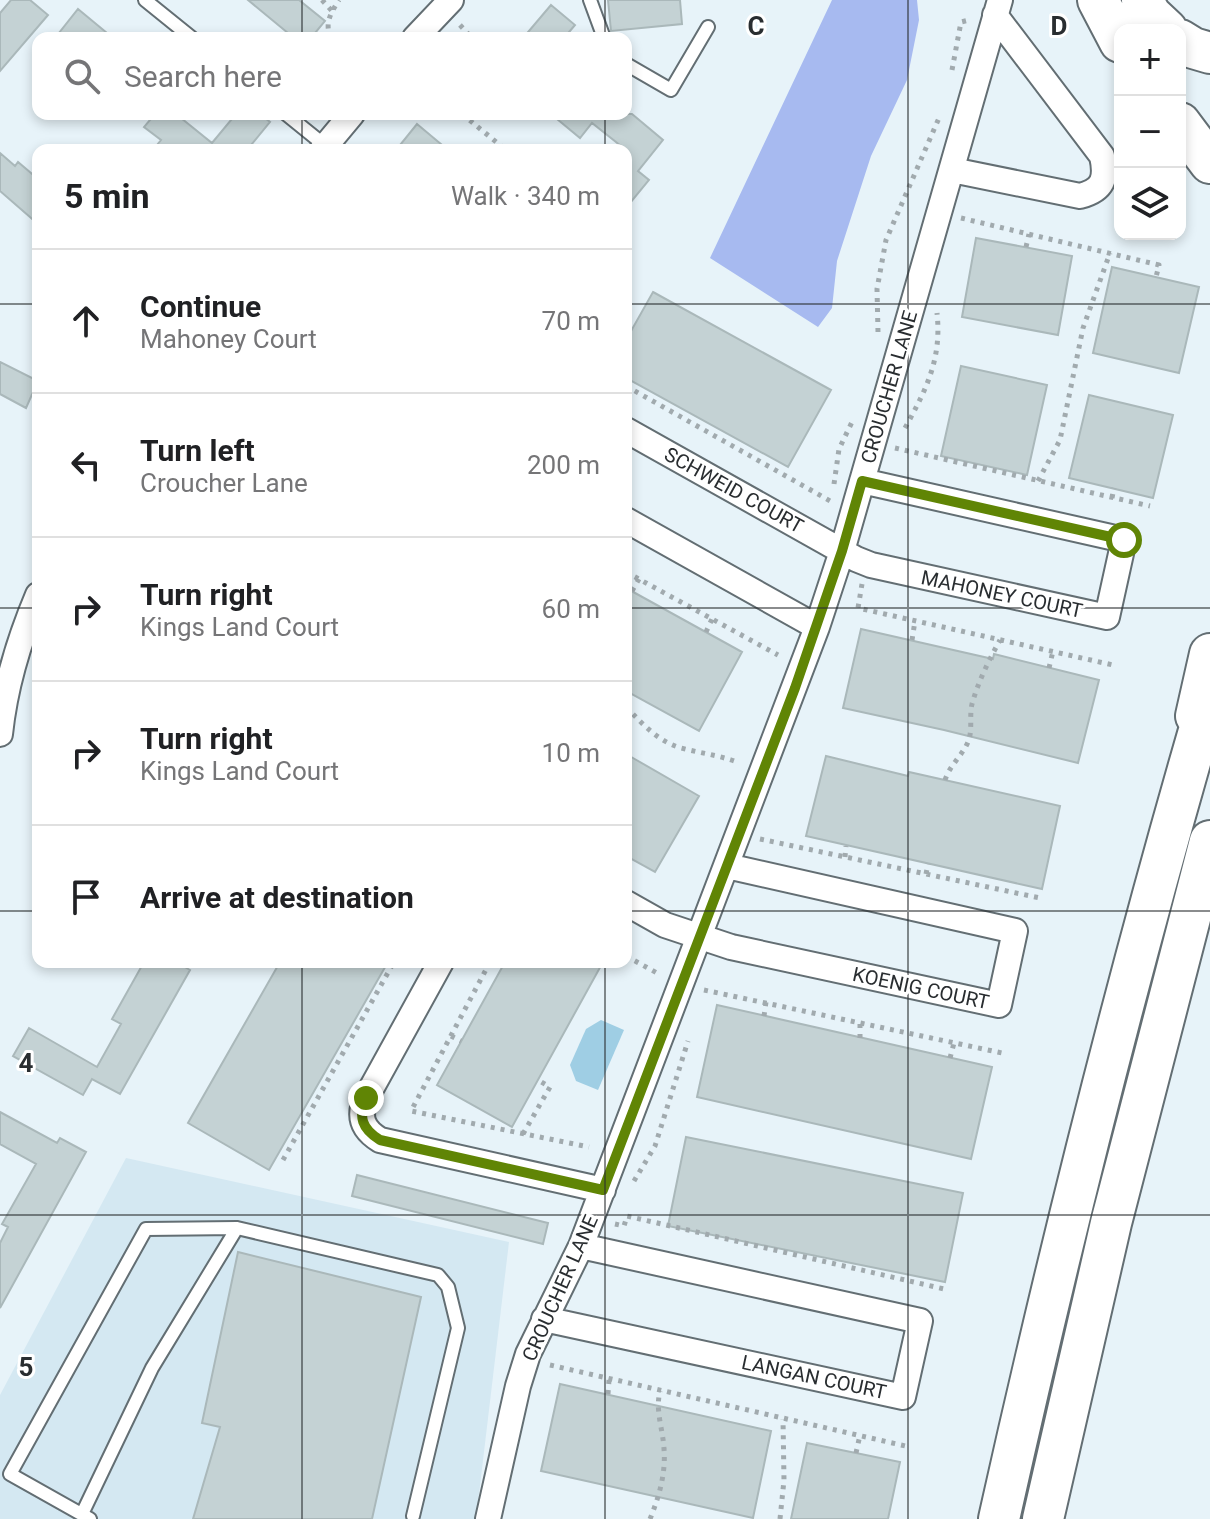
<!DOCTYPE html>
<html lang="en">
<head>
<meta charset="utf-8">
<style>
  :root { --surface:#fff; --page:#f6f6f6; --text:#202124; --muted:#757577; --line:#e0e0e0 }
  body { margin:0; font-family:Roboto,sans-serif; background:var(--page); color:var(--text) }
  .controls { position:absolute; right:24px; top:24px; display:grid; overflow:hidden; border-radius:16px; box-shadow:0 4px 12px #0003 }
  .controls button { width:72px; height:72px; display:grid; place-items:center; padding:0; border:0; border-bottom:2px solid var(--line); background:var(--surface); color:var(--text); font:40px sans-serif }
  .stop { position:absolute; width:24px; height:24px; margin:-18px; border:6px solid #608505; border-radius:50%; background:#fff }
  .stop.end { background:#608505; border-color:#fff; box-shadow:0 2px 8px #0008 }
  .list { margin:0; padding:0; list-style:none }
  h2 { display:flex; justify-content:space-between; align-items:center; height:104px; margin:0; padding:0 32px; font-size:34px }
  h2 small { font-size:26px; font-weight:400; color:var(--muted) }
  .list li { display:grid; grid-template-columns:52px 1fr auto; gap:24px; align-items:center; box-sizing:border-box; height:144px; padding:0 32px; border-top:2px solid var(--line) }
  .list b { display:block; font-size:30px; white-space:nowrap }
  .list p { margin:0; font-size:26px; white-space:nowrap; color:var(--muted) }
  .list em { font-size:26px; font-style:normal; color:var(--muted) }
  .icon { flex:none; width:44px; height:44px; fill:none; stroke:currentColor; stroke-width:2; stroke-linecap:round; stroke-linejoin:round }
  .map { position:relative; flex:none; width:1210px; height:1519px; overflow:hidden }
  .search { position:absolute; background:var(--surface); box-shadow:0 4px 12px #0003; left:32px; top:32px; width:600px; height:88px; display:flex; align-items:center; gap:20px; box-sizing:border-box; padding:0 28px; border-radius:16px; color:var(--muted); font-size:30px }
  .panel { position:absolute; background:var(--surface); box-shadow:0 4px 12px #0003; left:32px; top:144px; width:600px; height:824px; border-radius:16px }
  .map>svg:first-child { display:block }
  .built { fill:#d4e8f2 }
  .green { fill:#9fcee4 }
  .water { fill:#a7baf0 }
  .building { fill:#c4d2d4; stroke:#aab8ba; stroke-width:2 }
  .lines { fill:none; stroke-linecap:round; stroke-linejoin:round }
  .service-casing { stroke:#636e73; stroke-width:16 }
  .minor-casing { stroke:#636e73; stroke-width:28 }
  .trunk-casing { stroke:#636e73; stroke-width:44 }
  .path { stroke:#a1aaae; stroke-width:5; stroke-dasharray:4 6; stroke-linecap:butt }
  .service { stroke:#fff; stroke-width:12 }
  .minor { stroke:#fff; stroke-width:24 }
  .trunk { stroke:#fff; stroke-width:40 }
  .route { stroke:#608505; stroke-width:10 }
  .grid { fill:none; stroke:#292d30; stroke-width:2; stroke-opacity:0.55 }
  .labels { text-anchor:middle; stroke-width:6; stroke-linejoin:round; paint-order:stroke }
  .street-label { font-size:20px; fill:#292d30; stroke:#fff }
  .grid-label { font-size:26px; text-anchor:middle; font-weight:bold; fill:#292d30; stroke:#fff; stroke-width:6; stroke-linejoin:round; paint-order:stroke }
</style>
</head>
<body>
<div class="map">
<svg width="1210" height="1519" viewBox="0 0 1210 1519">
  <rect width="100%" height="100%" fill="#e7f3f9"/>
  <path class="built" d="M126,1158L509,1242L476,1519H0V1395Z"/>
  <path class="green" d="M601,1020L624,1030L598,1090L576,1081L570,1065L586,1029Z"/>
  <path class="water" d="M832,0H917L919,20L907,80L871,156L837,261L832,308L818,327L710,258Z"/>
  <path class="building" d="M11,0H30L48,15L0,71V13Z
    M248,0H299L325,21L311,38H294Z
    M608,0H680L682,24L611,31Z
    M551,5L575,25L564,38H523Z
    M78,9L113,38H55Z
    M155,114H176L212,143L236,114H260L270,122L247,150H153L161,140L144,127Z
    M551,114H632L663,140L638,171L649,180L626,208V150L592,123L580,138Z
    M417,124L448,150H396Z
    M0,153L15,166L18,162L38,179V224L0,191Z
    M976,238L1072,256L1058,335L962,317Z
    M1112,267L1199,287L1179,373L1093,353Z
    M653,292L831,390L788,467L626,378V340Z
    M0,362L38,381L26,408L0,394Z
    M961,366L1047,385L1027,475L941,456Z
    M1089,395L1173,415L1153,498L1069,478Z
    M626,588L742,652L699,731L626,691Z
    M861,629L993,659L994,654L1099,680L1078,763L944,730L843,708Z
    M626,754L699,796L655,872L626,856Z
    M826,756L908,776L909,772L1060,806L1042,889L806,836Z
    M144,962H176L190,970L120,1094L92,1079L83,1095L13,1056L29,1028L97,1067L121,1024L112,1019Z
    M280,962H388L269,1170L188,1123Z
    M505,962H603L512,1127L437,1085Z
    M717,1005L992,1067L971,1159L697,1097Z
    M0,1112L57,1143L60,1138L86,1152L0,1308V1243L8,1227L2,1224L36,1164L0,1144Z
    M686,1137L963,1193L945,1282L668,1226Z
    M357,1175L548,1223L543,1244L352,1196Z
    M238,1252L421,1297L372,1519H193L220,1427L202,1423Z
    M560,1384L771,1431L753,1518L541,1471Z
    M807,1443L900,1462L888,1519H791Z"/>
  <g class="lines">
    <g class="service-casing">
      <path id="service" d="M145,0L192,38
        M590,0L604,38
        M626,64L671,90L708,27
        M286,114L328,148
        M82,1514L152,1368L237,1228
        M90,1519L10,1474L146,1229L237,1228L438,1275L448,1287L458,1328L413,1516"/>
    </g>
    <g class="minor-casing">
      <path id="minor" d="M415,38L451,0
        M322,150L352,114
        M952,170L1080,196C1103,190 1107,179 1102,156L995,15
        M626,430L856,559L871,565L1107,617L1124,540L862,481
        M626,520L817,627
        M0,734C5,686 19,640 38,595
        M626,903L665,925L731,947L999,1005L1015,931L727,866
        M441,962L366,1098C358,1117 362,1129 380,1140L603,1190
        M544,1319L903,1397L920,1321L581,1246
        M488,1519L518,1386L528,1354L581,1246L817,627L842,551L1000,0"/>
    </g>
    <g class="trunk-casing">
      <path id="trunk" d="M1098,0L1120,42
        M1142,0L1151,15L1167,30
        M1180,40L1193,48L1210,53
        M1180,123L1210,163
        M1196,716L1210,654
        M999,1519C1061,1241 1130,966 1210,693
        M1043,1519L1111,1223L1210,841"/>
    </g>
    <path class="path" d="M322,0L332,11
      M460,25L472,38
      M331,38C324,23 331,13 339,0
      M952,70L961,22L969,20
      M462,114L506,150
      M529,114L536,119
      M961,218L1159,265L1156,277
      M1026,247L1029,234
      M878,332L877,289L886,240L939,118
      M626,386L832,502
      M905,428C926,390 942,359 937,313
      M895,448L1150,506
      M1038,481L1060,440L1083,328L1110,253
      M834,484L839,449L852,422
      M1112,498L1114,488
      M626,572L778,655
      M862,584L858,608L1113,665
      M632,591L639,579
      M706,632L712,619
      M912,640L915,621
      M1049,668L1053,651
      M626,707C643,724 657,741 681,748C700,753 718,755 737,762
      M945,780C950,765 962,756 968,742C973,730 969,717 972,704C978,682 989,660 1000,640
      M760,839L1040,898
      M845,857L846,846
      M926,874L928,864
      M626,956L657,973
      M490,962L411,1111L589,1147
      M704,990L1007,1054
      M764,1016L766,1002
      M451,1036L461,1041
      M860,1038V1022
      M950,1058L954,1043
      M523,1134L550,1087L538,1080
      M283,1160L394,962
      M634,1181L655,1146L688,1041
      M615,1224L624,1226L627,1216L944,1289
      M550,1365L910,1447
      M608,1394L609,1380
      M856,1453L860,1435
      M650,1519C659,1497 666,1473 664,1449C663,1429 655,1411 660,1391
      M780,1519L784,1480L783,1419"/>
    <use href="#service" class="service"/>
    <use href="#minor" class="minor"/>
    <use href="#trunk" class="trunk"/>
  </g>
  <g class="lines">
    <path class="route" d="M366,1098C358,1117 362,1129 380,1140L603,1190L795,688L842,551L862,481L1124,540"/>
  </g>
  <path class="grid" d="M302,0V38M605,0V38M908,0V1519M302,114V150M605,114V150M0,304H38M626,304H1210M0,608H38M626,608H1210M0,911H38M626,911H1210M302,962V1519M605,962V1519M0,1215H1210"/>
  <g class="labels">
    <g class="street-label">
      <text transform="translate(889 387) rotate(-74)" y="7">CROUCHER LANE</text>
      <text transform="translate(734 490) rotate(29)" y="7">SCHWEID COURT</text>
      <text transform="translate(1002 594) rotate(12)" y="7">MAHONEY COURT</text>
      <text transform="translate(921 988) rotate(12)" y="7">KOENIG COURT</text>
      <text transform="translate(560 1288) rotate(-66)" y="7">CROUCHER LANE</text>
      <text transform="translate(814 1377) rotate(12)" y="7">LANGAN COURT</text>
    </g>
  </g>
  <g class="grid-label">
    <text x="756" y="35">C</text>
    <text x="1059" y="35">D</text>
    <text x="26" y="1072">4</text>
    <text x="26" y="1376">5</text>
  </g>
</svg>
<div class="controls">
<button>+</button>
<button>−</button>
<button><svg class="icon" aria-label="layers" viewBox="0 0 24 24"><path d="M12 4l9 5-9 5-9-5zM3 14l9 5 9-5"/></svg></button>
</div>
<div class="stop" style="left:1124px;top:540px"></div>
<div class="stop end" style="left:366px;top:1098px"></div>
<div class="search"><svg class="icon" aria-label="search" viewBox="0 0 24 24"><circle cx="10" cy="10" r="6"/><path d="M15 15l6 6"/></svg>Search here</div>
<section class="panel">
<h2>5 min<small>Walk · 340 m</small></h2>
<ul class="list">
<li><svg class="icon" aria-label="ahead" viewBox="0 0 24 24"><path d="M12 20V5M6 11l6-6 6 6"/></svg><div><b>Continue</b><p>Mahoney Court</p></div><em>70 m</em></li>
<li><svg class="icon" aria-label="left" viewBox="0 0 24 24"><path d="M17 20v-9H6M10 6l-5 5 5 5"/></svg><div><b>Turn left</b><p>Croucher Lane</p></div><em>200 m</em></li>
<li><svg class="icon" aria-label="right" viewBox="0 0 24 24"><path d="M7 20v-9h11M14 6l5 5-5 5"/></svg><div><b>Turn right</b><p>Kings Land Court</p></div><em>60 m</em></li>
<li><svg class="icon" aria-label="right" viewBox="0 0 24 24"><path d="M7 20v-9h11M14 6l5 5-5 5"/></svg><div><b>Turn right</b><p>Kings Land Court</p></div><em>10 m</em></li>
<li><svg class="icon" aria-label="arrive" viewBox="0 0 24 24"><path d="M6 21V4h12l-3 4 3 4H6"/></svg><div><b>Arrive at destination</b></div></li>
</ul>
</section>
</div>
</body>
</html>
